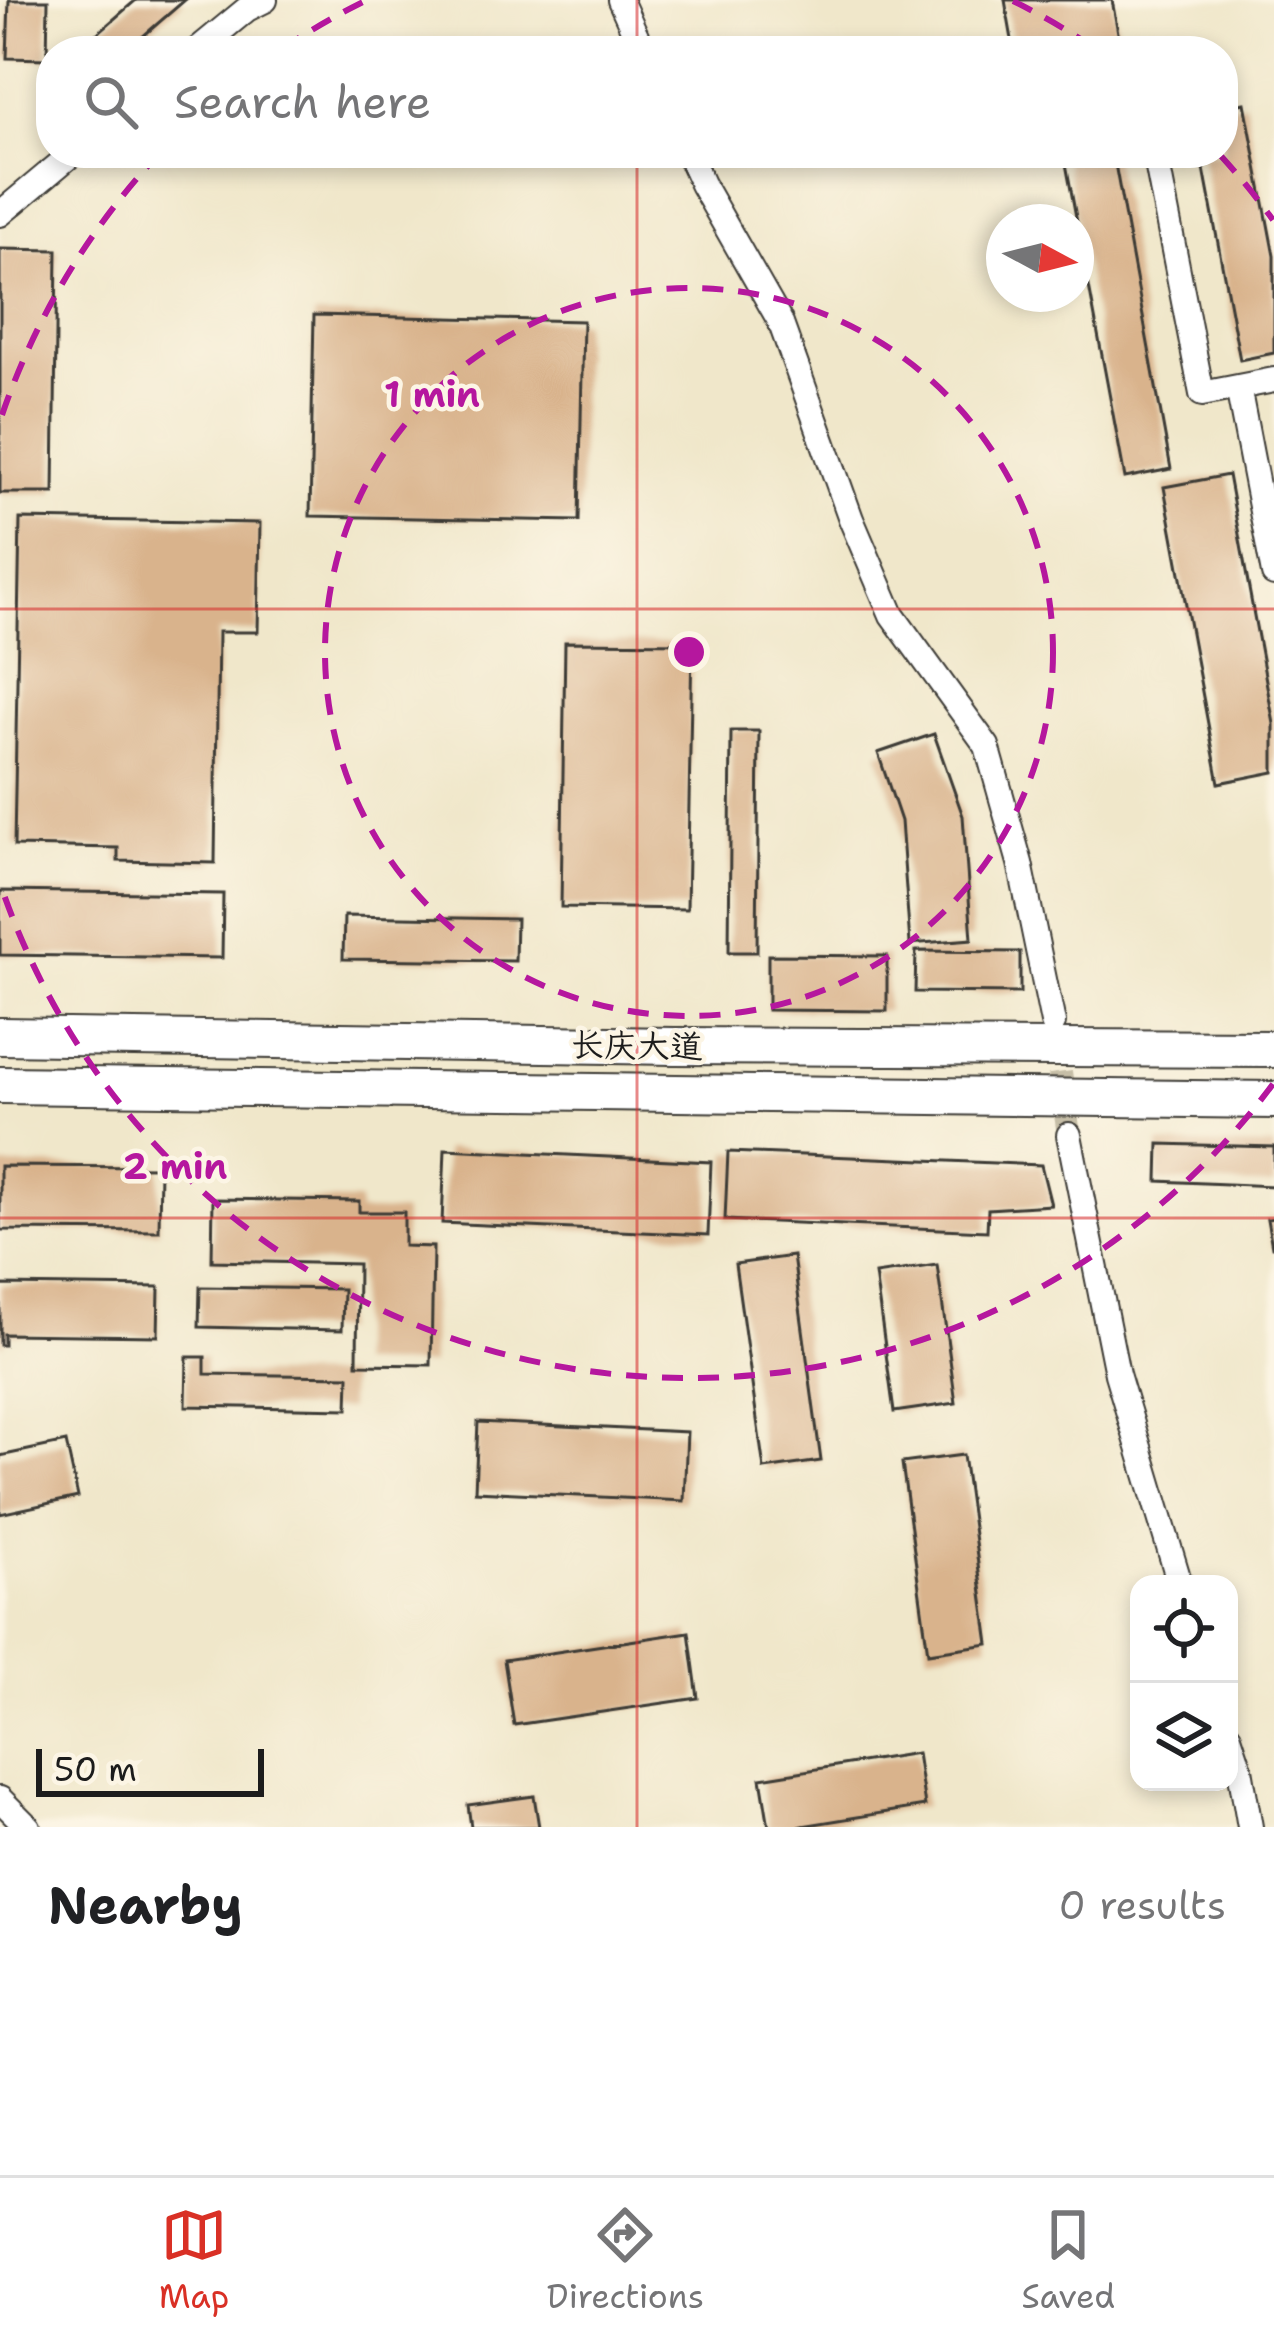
<!DOCTYPE html>
<html lang="en">
<head>
<meta charset="utf-8">
<style>
  :root { --surface:#fff; --page:#f6f6f6; --text:#202124; --muted:#757577; --line:#e0e0e0; --accent:#d93025 }
  body { margin:0; font-family:"Shantell Sans","LXGW WenKai TC",sans-serif; background:var(--page); color:var(--text) }
  .controls { position:absolute; right:36px; bottom:36px; display:grid; overflow:hidden; border-radius:24px; box-shadow:0 6px 18px #0003 }
  .controls button { width:108px; height:108px; display:grid; place-items:center; padding:0; border:0; border-bottom:3px solid var(--line); background:var(--surface); color:var(--text); font:60px sans-serif }
  .compass { position:absolute; left:986px; top:204px; width:108px; height:108px; border-radius:50%; background:var(--surface); box-shadow:0 6px 18px #0003; rotate:97deg }
  .scale { position:absolute; left:36px; bottom:30px; width:228px; box-sizing:border-box; padding-left:12px; border:6px solid #1c1c1c; border-top:0; font-size:33px; line-height:42px; white-space:nowrap; color:#1c1c1c; -webkit-text-stroke:9px #fcf5e5; paint-order:stroke }
  .list { margin:0; padding:0; list-style:none }
  h2 { display:flex; justify-content:space-between; align-items:center; height:156px; margin:0; padding:0 48px; font-size:51px }
  h2 small { font-size:39px; font-weight:400; color:var(--muted) }
  .icon { flex:none; width:66px; height:66px; fill:none; stroke:currentColor; stroke-width:2; stroke-linecap:round; stroke-linejoin:round }
  .map { position:relative; flex:none; width:1274px; height:1827px; overflow:hidden }
  .search { position:absolute; background:var(--surface); box-shadow:0 6px 18px #0003; left:36px; right:36px; top:36px; height:132px; display:flex; align-items:center; gap:30px; box-sizing:border-box; padding:0 42px; border-radius:48px; color:var(--muted); font-size:45px }
  .sheet { height:348px; background:var(--surface) }
  nav { display:flex; justify-content:space-around; align-items:center; box-sizing:border-box; height:168px; border-top:3px solid var(--line); background:var(--surface); font-size:33px; color:var(--muted) }
  nav a { display:grid; justify-items:center; gap:6px }
  nav .on { color:var(--accent) }
  .map>svg:first-child { display:block }
  .building { fill:#d9b38c }
  .lines { fill:none; stroke-linecap:round; stroke-linejoin:round }
  .street-tunnel { stroke:#c6bea7; stroke-width:24; stroke-dasharray:24 12; stroke-linecap:butt }
  .street-casing { stroke:#3c3a36; stroke-width:28 }
  .secondary-casing { stroke:#3c3a36; stroke-width:40 }
  .street { stroke:#fff; stroke-width:24 }
  .secondary { stroke:#fff; stroke-width:36 }
  .grid { fill:none; stroke:#d62828; stroke-width:3; stroke-opacity:0.55 }
  .ring { fill:none; stroke:#b5179e; stroke-width:6; stroke-dasharray:21 15 }
  .labels { text-anchor:middle; stroke-width:9; stroke-linejoin:round; paint-order:stroke }
  .street-label { font-size:33px; fill:#1c1c1c; stroke:#fcf5e5 }
  .centre { fill:#b5179e; stroke:#fcf5e5; stroke-width:6 }
  .ring-label { font-size:36px; text-anchor:middle; font-weight:bold; fill:#b5179e; stroke:#fcf5e5; stroke-width:9; stroke-linejoin:round; paint-order:stroke }
</style>
</head>
<body>
<div class="map">
<svg width="1274" height="1827" viewBox="0 0 1274 1827">
  <rect width="100%" height="100%" fill="#fcf5e5"/>
  <filter id="ink" filterUnits="userSpaceOnUse"><feTurbulence type="fractalNoise" baseFrequency=".00833" numOctaves="2"/><feDisplacementMap in="SourceGraphic" scale="24" xChannelSelector="R" yChannelSelector="G"/><feConvolveMatrix kernelMatrix="1 2 1 2 8 2 1 2 1" color-interpolation-filters="sRGB"/></filter>
  <filter id="wash" filterUnits="userSpaceOnUse"><feTurbulence type="fractalNoise" baseFrequency=".004" numOctaves="4" result="noise"/><feDisplacementMap in="SourceGraphic" scale="48" xChannelSelector="R" yChannelSelector="G"/><feGaussianBlur stdDeviation="2.7" result="paint"/><feColorMatrix in="noise" values="0 0 0 0 0 0 0 0 0 0 0 0 0 0 0 0 0 1.4 0 .05"/><feComposite in="paint" operator="in"/></filter>
  <g filter="url(#wash)">
    <rect width="100%" height="100%" fill="#f0e7ca"/>
    <g id="blocks">
      <path class="building" d="M9,0H48L47,59L7,58Z
        M136,0H185L126,51H77Z
        M1005,0H1112L1120,44L1083,51H1014Z
        M1245,103L1274,256V353L1240,360L1201,153H1223V107Z
        M1064,153H1113L1171,469L1125,478Z
        M0,249L57,250L54,493H0Z
        M314,315L583,321L579,521L310,516Z
        M1228,475L1274,724V772L1219,783L1164,487Z
        M20,519L260,523L258,632H218L215,863L118,861V848L14,846Z
        M565,642L692,643L687,909L561,907Z
        M731,731H759L757,952H729Z
        M934,734L963,816L972,939L910,944L901,821L878,753Z
        M0,891L223,894L222,958L0,955Z
        M344,916L516,919L515,961L343,959Z
        M916,951L1020,952V993L915,992Z
        M768,955L887,956V1011L768,1010Z
        M1159,1144L1274,1147V1186L1158,1181Z
        M445,1149L711,1162L708,1235L442,1223Z
        M728,1152L1041,1165L1051,1205L988,1209L987,1231L725,1220Z
        M0,1166L160,1167L159,1231L0,1230Z
        M213,1199L359,1201V1212H404V1246L433,1247L431,1365L357,1364L358,1264L212,1261Z
        M1274,1218V1247H1272L1267,1219Z
        M793,1256L821,1461L764,1469L735,1264Z
        M937,1265L956,1403L894,1412L875,1274Z
        M0,1285L159,1287L158,1336L4,1334V1345H0Z
        M200,1287L343,1289L342,1330L199,1327Z
        M187,1357H205V1374L349,1376L348,1409L186,1406Z
        M478,1422L687,1432L684,1501L475,1491Z
        M66,1442L78,1497L0,1514V1456Z
        M963,1455L989,1644L928,1653L902,1463Z
        M689,1632L698,1698L514,1725L504,1660Z
        M917,1753L925,1806L796,1827H769L761,1778Z
        M534,1796L539,1827H471L468,1805Z"/>
    </g>
  </g>
  <g filter="url(#ink)">
    <use href="#blocks" fill-opacity="0" stroke="#3c3a36" stroke-width="3"/>
    <g class="lines">
      <path class="street-tunnel" d="M1055,1037L1069,1135"/>
      <g class="street-casing">
        <path id="street" d="M620,0L643,51
          M196,51L247,9L265,0
          M688,153L702,184L780,321L851,519L892,615L987,746L1020,863L1053,1023
          M1155,153L1202,394L1274,380
          M0,214L73,153
          M1238,387L1274,574
          M1069,1135L1117,1374L1180,1584
          M1229,1736L1240,1769L1250,1827
          M0,1799L28,1827"/>
      </g>
      <g class="secondary-casing">
        <path id="secondary" d="M0,1036L674,1046L1274,1049
          M0,1085L1274,1100"/>
      </g>
      <use href="#street" class="street"/>
      <use href="#secondary" class="secondary"/>
    </g>
  </g>
  <path class="grid" d="M637,0V51M637,153V1827M0,609H1274M0,1218H1274"/>
  <g class="ring">
    <circle cx="689" cy="652" r="364"/>
    <path d="M1273 1084A727 727 0 0 1 2 889M2 415A727 727 0 0 1 157 156M282 49A727 727 0 0 1 365 1M1013 1A727 727 0 0 1 1096 49M1221 156A727 727 0 0 1 1273 220"/>
  </g>
  <g class="labels">
    <g class="street-label">
      <text transform="translate(637 1045) rotate(1)" y="12">长庆大道</text>
    </g>
  </g>
  <circle cx="689" cy="652" r="18" class="centre"/>
  <g class="ring-label">
    <text x="432" y="407">1 min</text>
    <text x="175" y="1179">2 min</text>
  </g>
</svg>
<div class="controls">
<button><svg class="icon" aria-label="locate" viewBox="0 0 24 24"><circle cx="12" cy="12" r="6"/><path d="M12 2v4M12 18v4M2 12h4M18 12h4"/></svg></button>
<button><svg class="icon" aria-label="layers" viewBox="0 0 24 24"><path d="M12 4l9 5-9 5-9-5zM3 14l9 5 9-5"/></svg></button>
</div>
<svg class="compass" viewBox="-18 -18 36 36"><path d="M0-13l5 13h-10z" fill="#e53935"/><path d="M0 13l5-13h-10z" fill="#757577"/></svg>
<div class="scale">50 m</div>
<div class="search"><svg class="icon" aria-label="search" viewBox="0 0 24 24"><circle cx="10" cy="10" r="6"/><path d="M15 15l6 6"/></svg>Search here</div>
</div>
<section class="sheet">
<h2>Nearby<small>0 results</small></h2>
<ul class="list">
</ul>
</section>
<nav>
<a class="on"><svg class="icon" aria-label="map" viewBox="0 0 24 24"><path d="M3 6l6-2 6 2 6-2v14l-6 2-6-2-6 2zM9 4v14M15 6v14"/></svg>Map</a>
<a><svg class="icon" aria-label="directions" viewBox="0 0 24 24"><path d="M12 3l9 9-9 9-9-9zM9 14v-3h6M13 9l2 2-2 2"/></svg>Directions</a>
<a><svg class="icon" aria-label="saved" viewBox="0 0 24 24"><path d="M7 4h10v16l-5-4-5 4z"/></svg>Saved</a>
</nav>
</body>
</html>
